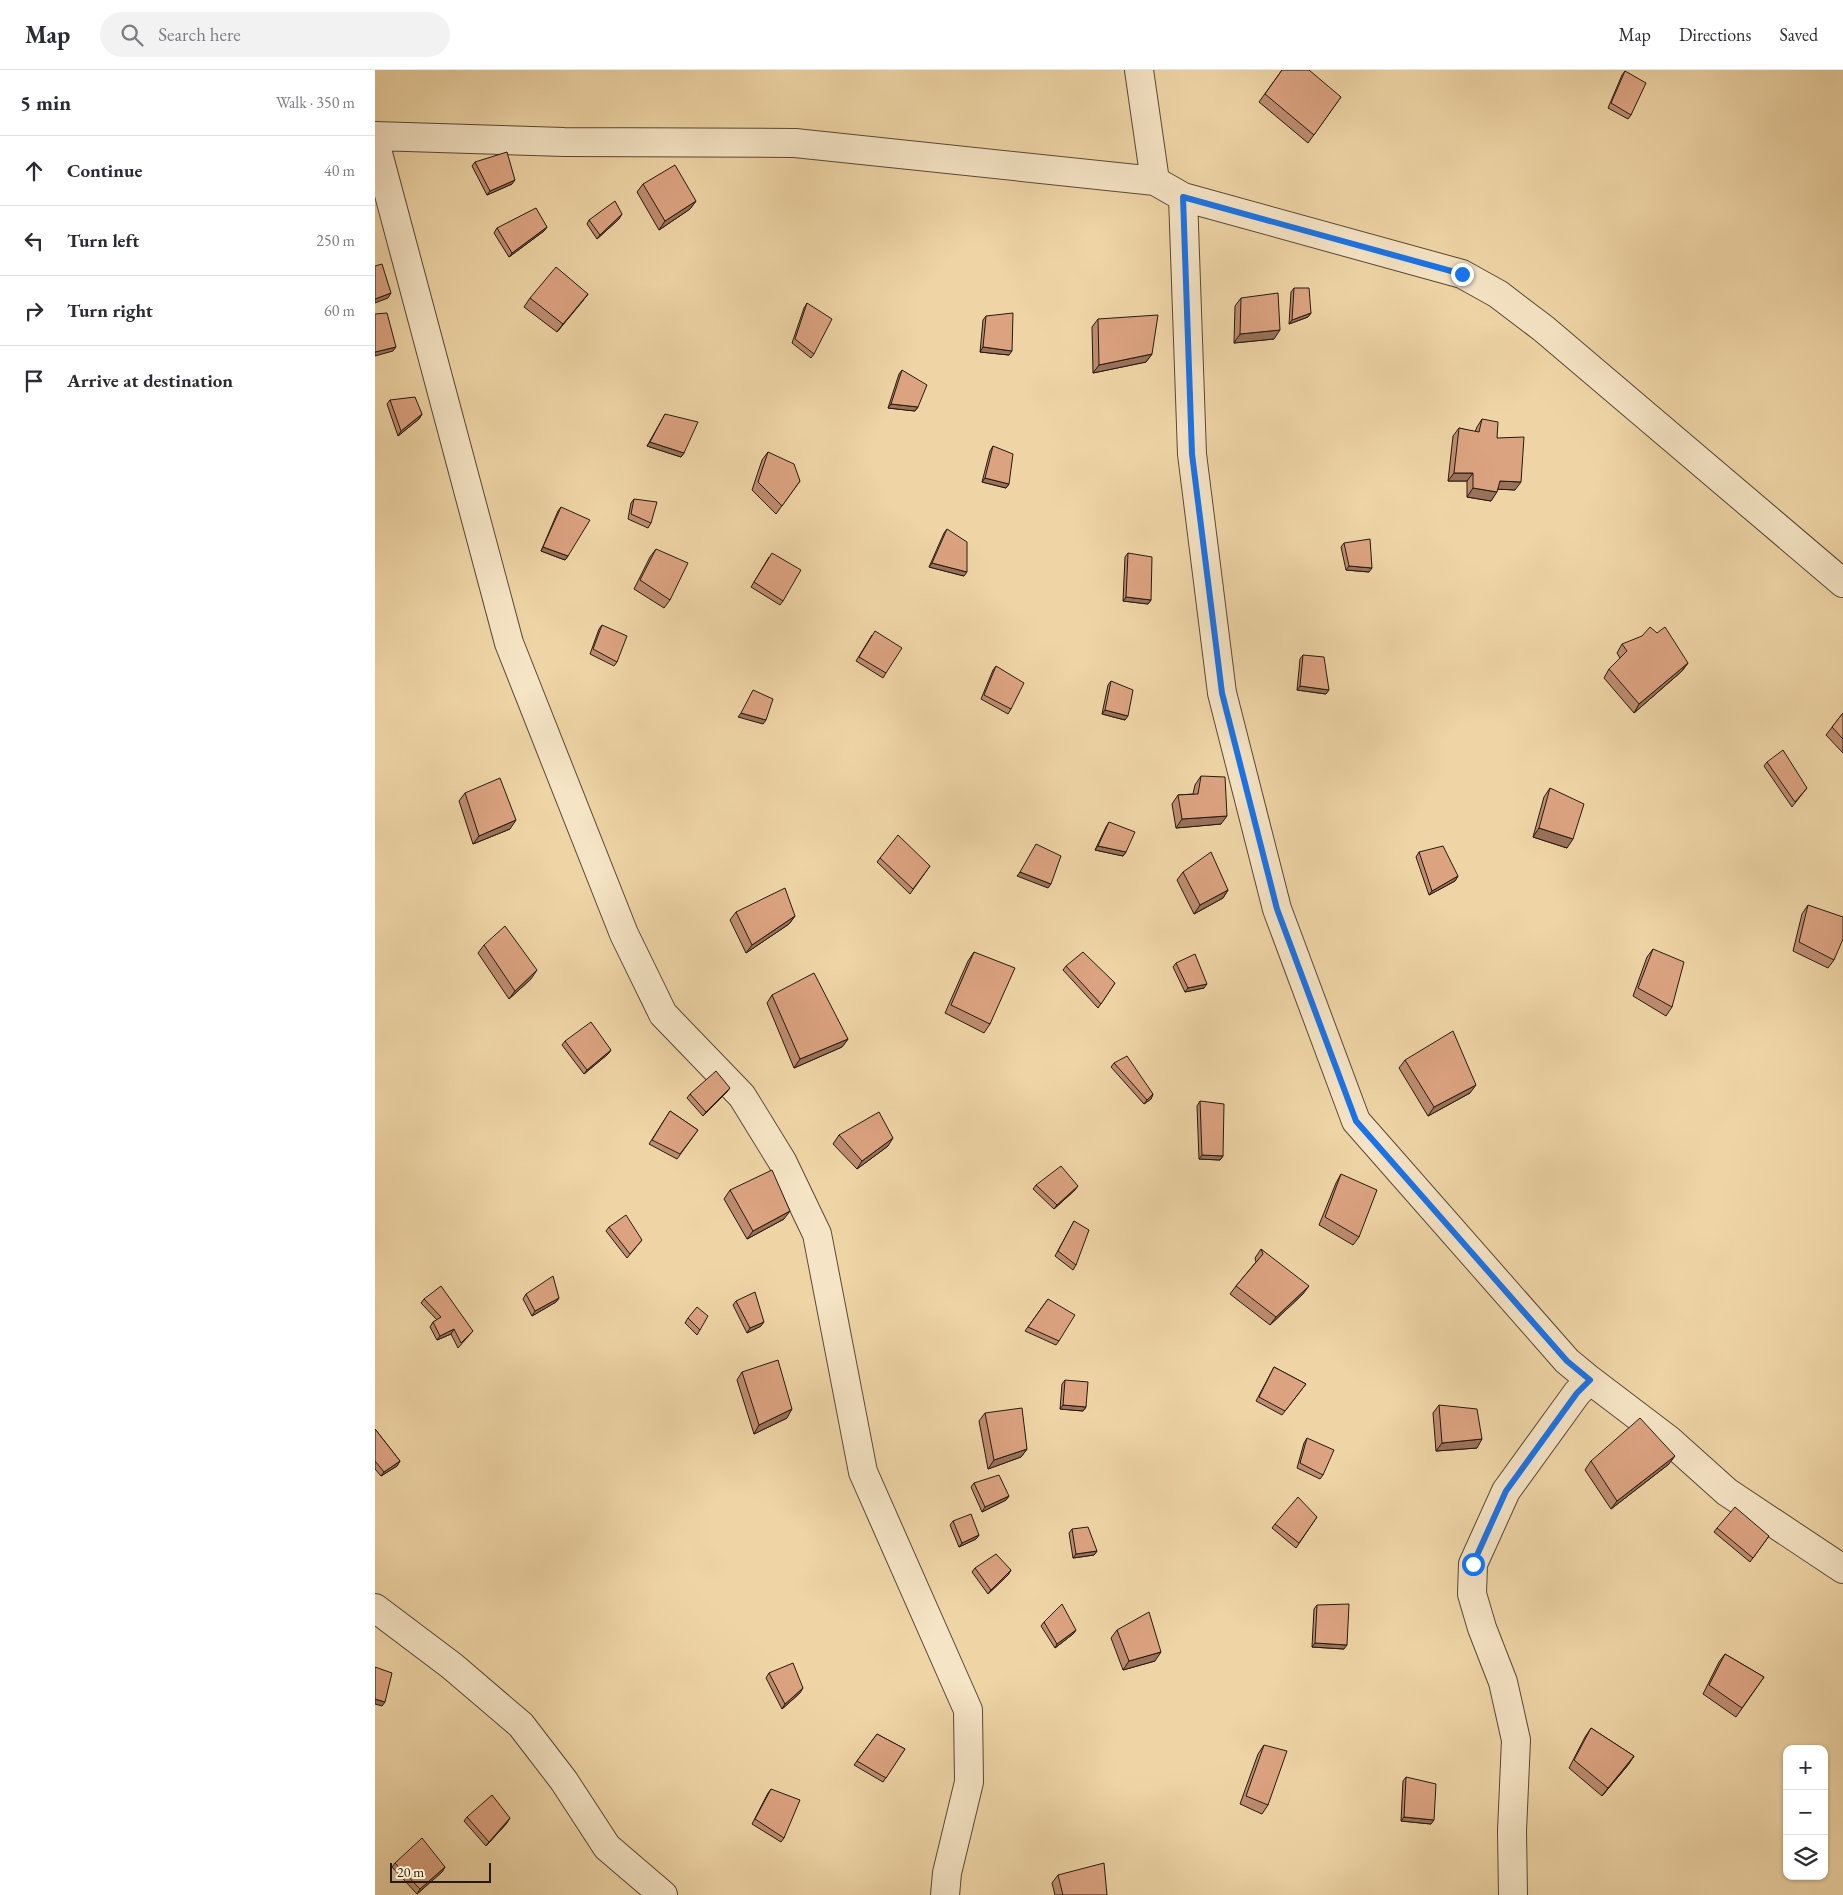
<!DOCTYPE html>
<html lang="en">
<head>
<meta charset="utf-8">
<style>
  :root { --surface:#fff; --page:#f2f2f3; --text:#2b2b33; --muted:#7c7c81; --line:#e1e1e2 }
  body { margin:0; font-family:"EB Garamond",serif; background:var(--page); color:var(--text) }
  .controls { position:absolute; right:15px; bottom:15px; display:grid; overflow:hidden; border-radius:10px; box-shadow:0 1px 4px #0004 }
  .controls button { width:45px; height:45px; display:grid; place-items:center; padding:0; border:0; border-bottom:1px solid var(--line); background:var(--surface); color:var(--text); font:25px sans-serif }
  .scale { position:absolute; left:15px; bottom:12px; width:101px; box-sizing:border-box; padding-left:5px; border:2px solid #251910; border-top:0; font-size:14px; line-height:18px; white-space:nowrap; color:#251910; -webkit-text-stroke:4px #f5e4c5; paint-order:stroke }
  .stop { position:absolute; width:15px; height:15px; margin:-11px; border:4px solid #1a73e8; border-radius:50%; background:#fff }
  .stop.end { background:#1a73e8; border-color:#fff; box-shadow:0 1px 5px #0008 }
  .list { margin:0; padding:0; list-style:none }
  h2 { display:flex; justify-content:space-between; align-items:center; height:65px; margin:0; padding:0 20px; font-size:21px }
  h2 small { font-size:16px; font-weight:400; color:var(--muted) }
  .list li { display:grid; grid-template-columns:32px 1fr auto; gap:15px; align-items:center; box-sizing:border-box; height:70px; padding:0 20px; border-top:1px solid var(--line) }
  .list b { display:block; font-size:19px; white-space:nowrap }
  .list em { font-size:16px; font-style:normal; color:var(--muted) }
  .icon { flex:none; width:28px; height:28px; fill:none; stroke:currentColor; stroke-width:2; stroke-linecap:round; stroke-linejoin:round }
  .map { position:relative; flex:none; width:1468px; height:1825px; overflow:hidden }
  header { display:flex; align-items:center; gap:30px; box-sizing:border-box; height:70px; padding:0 25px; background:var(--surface); border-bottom:1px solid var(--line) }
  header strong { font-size:24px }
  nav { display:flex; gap:28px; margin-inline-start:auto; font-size:18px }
  .search { width:350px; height:45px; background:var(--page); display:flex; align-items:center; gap:12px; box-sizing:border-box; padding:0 18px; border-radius:28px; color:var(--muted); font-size:19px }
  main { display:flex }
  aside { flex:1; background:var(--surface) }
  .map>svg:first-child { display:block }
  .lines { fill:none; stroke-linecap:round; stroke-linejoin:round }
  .street-casing { stroke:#584836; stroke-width:30 }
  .street { stroke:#f5e4c5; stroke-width:28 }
  .wall { fill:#bd8c6f; stroke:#251910 }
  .shaded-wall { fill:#9a725a; stroke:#251910 }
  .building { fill:#dca381; stroke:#251910 }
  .route { stroke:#1a73e8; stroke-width:6 }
</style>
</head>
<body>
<header>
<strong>Map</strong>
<div class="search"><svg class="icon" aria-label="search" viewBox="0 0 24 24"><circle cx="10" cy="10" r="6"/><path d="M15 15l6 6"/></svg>Search here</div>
<nav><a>Map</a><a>Directions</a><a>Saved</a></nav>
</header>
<main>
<aside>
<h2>5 min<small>Walk · 350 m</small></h2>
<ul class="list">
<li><svg class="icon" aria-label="ahead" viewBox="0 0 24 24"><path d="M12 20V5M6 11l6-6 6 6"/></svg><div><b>Continue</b></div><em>40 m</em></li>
<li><svg class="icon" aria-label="left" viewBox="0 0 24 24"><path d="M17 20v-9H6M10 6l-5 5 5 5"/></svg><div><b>Turn left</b></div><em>250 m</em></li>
<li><svg class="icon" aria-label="right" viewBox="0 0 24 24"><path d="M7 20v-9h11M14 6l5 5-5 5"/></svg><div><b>Turn right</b></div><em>60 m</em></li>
<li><svg class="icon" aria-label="arrive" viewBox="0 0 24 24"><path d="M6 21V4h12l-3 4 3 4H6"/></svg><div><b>Arrive at destination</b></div></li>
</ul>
</aside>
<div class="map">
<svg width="1468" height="1825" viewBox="0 0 1468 1825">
  <rect width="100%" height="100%" fill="#efd5a6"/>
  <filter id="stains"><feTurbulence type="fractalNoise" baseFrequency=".004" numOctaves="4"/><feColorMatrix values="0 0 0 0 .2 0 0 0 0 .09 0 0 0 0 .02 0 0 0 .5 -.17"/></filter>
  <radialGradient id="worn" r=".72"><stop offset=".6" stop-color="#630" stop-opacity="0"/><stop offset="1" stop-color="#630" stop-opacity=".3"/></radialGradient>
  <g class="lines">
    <g class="street-casing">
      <path id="street" d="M764,0L780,111
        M0,66L189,72L420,73L780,111L808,127L1087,204L1123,224L1169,259L1468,513
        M0,72L134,573L249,864L288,944L367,1026L407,1091L442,1164L488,1402L593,1640L594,1712L572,1803L570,1825
        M808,127L817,384L847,623L902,839L981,1051L1192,1291L1215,1310L1202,1323L1131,1421L1098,1494L1097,1524L1107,1558L1128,1612L1141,1670L1137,1761L1138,1825
        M1215,1310L1294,1370L1352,1422L1468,1499
        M0,1538L77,1596L146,1655L189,1711L232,1777L288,1825"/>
    </g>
    <use href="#street" class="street"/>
  </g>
  <path class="wall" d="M907,0L966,27L933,73L884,32Z
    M1250,1L1256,45L1253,49L1233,38L1247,5Z
    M100,92L137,114L112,125L97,96Z
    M268,114L321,131L315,139L284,160L262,122Z
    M244,149L222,169L212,154L214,150Z
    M172,157L169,161L134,187L119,163L122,158Z
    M919,218L936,243L933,247L914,254L916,222Z
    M213,224L182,262L149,237L155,228Z
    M866,228L899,269L859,273L860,236Z
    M432,233L439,284L436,288L417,273L429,238Z
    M611,246L634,285L605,282L608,250Z
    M723,249L777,284L771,292L718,303L717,257Z
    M527,300L543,337L540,341L513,338L524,304Z
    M15,330L47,344L44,349L23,366L12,334Z
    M290,344L309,383L306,387L272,376Z
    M1107,349L1122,368L1140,420L1123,419L1116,431L1092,427V411H1073L1078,366L1084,358L1100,362L1102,357Z
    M618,376L634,414L631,418L607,412L615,381Z
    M393,382L425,411L401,444L377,420L387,390Z
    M259,429L276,453L273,458L253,449L256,433Z
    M186,437L193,486L190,490L166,481L183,441Z
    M572,459L589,506L554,497L569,463Z
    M969,473L994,502L971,500L966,477Z
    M281,479L295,530L289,538L259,519L275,487Z
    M753,483L776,530L773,534L748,531L750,487Z
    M394,487L408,531L405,535L376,517Z
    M227,555L242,592L239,596L215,584L224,559Z
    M497,565L511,603L508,608L481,591Z
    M1247,574L1313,593L1307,601L1259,643L1229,608L1234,599L1245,588L1242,583Z
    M928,585L951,624L922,620L925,589Z
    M621,596L636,639L633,644L606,629L618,600Z
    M736,611L750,650L727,644L733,615Z
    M1468,643V683L1451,665Z
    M1392,692L1432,718L1417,737L1389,696Z
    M826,706L846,754L801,758L797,734L803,725L818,724L820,715Z
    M1175,718L1192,778L1158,767L1169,727Z
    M90,723L135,759L98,774L84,731Z
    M734,752L751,782L748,786L720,780L731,757Z
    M1044,782L1083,806L1080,811L1054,825L1041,787Z
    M505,788L555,796L535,824L502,792Z
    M808,802L853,820L848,828L819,844L802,810Z
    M1433,835L1459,890L1453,898L1418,881L1427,844Z
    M361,842L420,846L414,854L371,883L355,850Z
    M109,875L156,909L134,929L103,883Z
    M1278,879L1297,937L1291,946L1258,926L1272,887Z
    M599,882L615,954L609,963L570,943L593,891Z
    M801,893L829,918L810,922L798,897Z
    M691,896L740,913L723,938L688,900Z
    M397,925L473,969L467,977L419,998L392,933Z
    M190,971L236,980L233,984L209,1004L187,975Z
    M1030,990L1095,1023L1053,1046L1024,998Z
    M739,993L778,1024L776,1029L769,1034L736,997Z
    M352,1022L328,1046L312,1028L315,1024Z
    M825,1031L848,1086L845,1090L824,1089L822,1036Z
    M295,1041L323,1060L302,1089L274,1074Z
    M464,1065L513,1076L482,1099L458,1074Z
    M966,1104L984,1167L978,1175L944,1155L961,1113Z
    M661,1115L700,1120L679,1139L658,1119Z
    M355,1120L409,1149L372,1169L349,1129Z
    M699,1151L701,1195L698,1200L680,1186Z
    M234,1157L267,1170L252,1188L231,1161Z
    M886,1179L928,1224L895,1255L855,1224L861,1216L881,1192L880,1188Z
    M151,1224L184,1228L181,1232L157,1246L148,1229Z
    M49,1229L98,1261L83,1278L76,1264L62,1270L55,1257L58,1252L62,1250L46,1233Z
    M673,1229L684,1271L681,1275L650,1261Z
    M361,1231L386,1256L372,1263L358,1235Z
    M313,1248L325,1260L322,1265L310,1253Z
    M899,1297L931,1314L907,1345L881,1331Z
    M367,1302L412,1348L379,1364L362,1310Z
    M690,1310L711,1337L708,1341L685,1339L687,1314Z
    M1064,1335L1102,1378L1061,1381L1058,1343Z
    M610,1343L652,1379L646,1387L613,1399L604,1351Z
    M0,1359L25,1391L22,1396L6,1406L0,1399Z
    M932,1368L948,1405L945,1409L922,1398L929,1373Z
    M1216,1391L1294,1394L1236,1439L1210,1400Z
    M599,1413L634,1426L631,1430L607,1442L596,1417Z
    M942,1447L921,1478L897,1458L900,1454Z
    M578,1451L604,1465L601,1469L584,1477L575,1455Z
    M1342,1458L1394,1466L1375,1492L1339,1462Z
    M697,1459L722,1481L719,1485L698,1488L694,1463Z
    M600,1498L636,1500L633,1505L613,1524L597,1502Z
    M942,1535L969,1579L937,1577L939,1539Z
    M669,1552L701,1560L698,1564L680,1578L666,1556Z
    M742,1560L780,1591L748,1600L736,1568Z
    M1350,1584L1389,1607L1361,1647L1328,1624L1344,1592Z
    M394,1603L425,1623L407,1639L391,1608Z
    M1216,1658L1259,1686L1253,1695L1227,1726L1194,1698L1210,1667Z
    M502,1664L530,1679L508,1712L479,1695Z
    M889,1675L893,1735L887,1744L865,1734L883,1684Z
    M1031,1707L1056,1754L1026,1751L1028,1711Z
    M396,1719L409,1768L406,1772L377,1754L393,1723Z
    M92,1747L132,1753L111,1776L89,1751Z
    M20,1793L70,1797L67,1802L42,1824L17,1797Z
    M683,1805L732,1825H680L677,1813Z"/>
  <path class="shaded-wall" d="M140,110L137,114L112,125L115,121Z
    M321,131L315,139L284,160L290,151Z
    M247,144L244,149L222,169L225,165Z
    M172,157L169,161L134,187L137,183Z
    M16,223L13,228L0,233V229Z
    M213,224L207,232L182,262L188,254Z
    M936,243L933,247L914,254L917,250Z
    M905,260L899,269L859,273L865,264Z
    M21,277L18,281L0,286V282Z
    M608,277L637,281L634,285L605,282Z
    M777,284L771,292L718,303L724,295Z
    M516,334L543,337L540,341L513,338Z
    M47,344L44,349L23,366L26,361Z
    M275,372L309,383L306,387L272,376Z
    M1079,403H1098L1092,411H1073Z
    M610,408L634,414L631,418L607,412Z
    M1125,411L1146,412L1140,420L1120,419Z
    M1098,418L1122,422L1116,431L1092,427Z
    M168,477L193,486L190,490L166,481Z
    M557,493L592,502L589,506L554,497Z
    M974,496L997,498L994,502L971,500Z
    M751,527L776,530L773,534L748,531Z
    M1313,593L1307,601L1259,643L1264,634Z
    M925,616L954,620L951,624L922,620Z
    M730,640L753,646L750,650L727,644Z
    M366,643L391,650L388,654L363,647Z
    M852,746L846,754L801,758L807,749Z
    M141,750L135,759L98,774L104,766Z
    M1164,758L1198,769L1192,778L1158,767Z
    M723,776L751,782L748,786L720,780Z
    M645,802L676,814L673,818L642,806Z
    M1083,806L1080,811L1054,825L1057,821Z
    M853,820L848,828L819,844L825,835Z
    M420,846L414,854L371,883L377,875Z
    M162,900L156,909L134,929L140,921Z
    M832,914L829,918L810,922L813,918Z
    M473,969L467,977L419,998L425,989Z
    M236,980L233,984L209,1004L212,1000Z
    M1101,1015L1095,1023L1053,1046L1059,1037Z
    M355,1018L352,1022L328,1046L331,1042Z
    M778,1024L776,1029L769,1034L772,1030Z
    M518,1068L513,1076L482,1099L487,1091Z
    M827,1085L848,1086L845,1090L824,1089Z
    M703,1116L700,1120L679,1139L682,1135Z
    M415,1141L409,1149L372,1169L378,1161Z
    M934,1216L928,1224L895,1255L901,1247Z
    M184,1228L181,1232L157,1246L160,1241Z
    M389,1252L386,1256L372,1263L375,1258Z
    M79,1259L76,1264L62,1270L65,1266Z
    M688,1335L711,1337L708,1341L685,1339Z
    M417,1339L412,1348L379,1364L384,1355Z
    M1107,1369L1102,1378L1061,1381L1067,1373Z
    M652,1379L646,1387L613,1399L619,1390Z
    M1300,1386L1294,1394L1236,1439L1242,1431Z
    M25,1391L22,1396L6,1406L9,1402Z
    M634,1426L631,1430L607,1442L610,1437Z
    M604,1465L601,1469L584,1477L587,1473Z
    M722,1481L719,1485L698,1488L701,1484Z
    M636,1500L633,1505L613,1524L616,1520Z
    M701,1560L698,1564L680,1578L682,1574Z
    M940,1573L972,1575L969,1579L937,1577Z
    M786,1582L780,1591L748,1600L754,1591Z
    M428,1618L425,1623L407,1639L410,1634Z
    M0,1629L10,1632L7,1636L0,1634Z
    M1259,1686L1253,1695L1227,1726L1233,1718Z
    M1029,1747L1059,1750L1056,1754L1026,1751Z
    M135,1748L132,1753L111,1776L114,1772Z
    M70,1797L67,1802L42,1824L45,1819Z"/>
  <path class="building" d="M907,0H934L966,27L939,65L890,24Z
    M1250,1L1271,13L1256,45L1236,33Z
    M132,82L140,110L115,121L100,92Z
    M300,95L321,131L290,151L268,114Z
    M240,131L247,144L225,165L214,150Z
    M161,138L172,157L137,183L122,158Z
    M7,194L16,223L0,229V196Z
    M181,197L213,224L188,254L155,228Z
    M919,218H934L936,243L917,250Z
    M903,223L905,260L865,264L866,228Z
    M432,233L457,249L439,284L420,269Z
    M12,243L21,277L0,282V244Z
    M638,243L637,281L608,277L611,246Z
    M783,245L777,284L724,295L723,249Z
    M527,300L552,315L543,337L516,334Z
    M40,327L47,344L26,361L15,330Z
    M290,344L323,352L309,383L275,372Z
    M1107,349L1123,352L1122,368L1149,367L1146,412L1125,411L1122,422L1098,418V403H1079L1084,358L1104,362Z
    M618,376L638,384L634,414L610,408Z
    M393,382L419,394L425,411L407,436L383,412Z
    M259,429L282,432L276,453L256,444Z
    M186,437L215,450L193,486L168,477Z
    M572,459L592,472V502L557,493Z
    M995,469L997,498L974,496L969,473Z
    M281,479L313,493L295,530L265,510Z
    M397,483L426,500L408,531L379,512Z
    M753,483L777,487L776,530L751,527Z
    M227,555L252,566L242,592L218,579Z
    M1275,557L1282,563L1290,557L1313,593L1264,634L1234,599L1252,581L1247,574L1267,566Z
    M500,561L527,578L511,603L484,587Z
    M928,585L949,587L954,620L925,616Z
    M621,596L649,613L636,639L609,625Z
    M736,611L758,620L753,646L730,640Z
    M378,620L398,629L391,650L366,643Z
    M1468,643V669L1457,657Z
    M1408,680L1432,718L1420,732L1392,692Z
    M826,706L850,707L852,746L807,749L803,725L823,724Z
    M125,708L141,750L104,766L90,723Z
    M1175,718L1209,734L1198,769L1164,758Z
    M734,752L760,762L751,782L723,776Z
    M523,765L555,796L538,819L505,788Z
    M661,774L686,786L676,814L645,802Z
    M1068,776L1083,806L1057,821L1044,782Z
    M836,782L853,820L825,835L808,802Z
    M410,818L420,846L377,875L361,842Z
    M1433,835L1468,847V869L1459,890L1424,872Z
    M130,856L162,900L140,921L109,875Z
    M1278,879L1309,892L1297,937L1263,918Z
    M599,882L640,898L615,954L576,935Z
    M708,882L740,913L726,934L691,896Z
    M820,884L832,914L813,918L801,893Z
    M439,903L473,969L425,989L397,925Z
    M216,952L236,980L212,1000L190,971Z
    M1078,961L1101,1015L1059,1037L1030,990Z
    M752,986L778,1024L772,1030L739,993Z
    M341,1001L355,1018L331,1042L315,1024Z
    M825,1031L849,1034L848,1086L827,1085Z
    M295,1041L323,1060L305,1084L277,1070Z
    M504,1042L518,1068L487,1091L464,1065Z
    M686,1096L703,1116L682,1135L661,1115Z
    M397,1100L415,1141L378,1161L355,1120Z
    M966,1104L1002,1120L984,1167L950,1147Z
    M251,1145L267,1170L255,1184L234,1157Z
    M699,1151L714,1160L701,1195L683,1181Z
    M886,1179L934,1216L901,1247L861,1216L888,1184Z
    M178,1206L184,1228L160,1241L151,1224Z
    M66,1216L98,1261L86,1273L79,1259L65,1266L58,1252L66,1247L49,1229Z
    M380,1222L389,1252L375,1258L361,1231Z
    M673,1229L700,1245L684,1271L653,1257Z
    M322,1237L333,1246L325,1260L313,1248Z
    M403,1290L417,1339L384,1355L367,1302Z
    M899,1297L931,1314L910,1341L884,1327Z
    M690,1310L713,1312L711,1337L688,1335Z
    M1064,1335L1102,1339L1107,1369L1067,1373Z
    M647,1338L652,1379L619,1390L610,1343Z
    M1265,1348L1300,1386L1242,1431L1216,1391Z
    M0,1359L25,1391L9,1402L0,1391Z
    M932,1368L959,1380L948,1405L925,1393Z
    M624,1405L634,1426L610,1437L599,1413Z
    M923,1427L942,1447L924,1473L900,1454Z
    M1360,1437L1394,1466L1378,1488L1342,1458Z
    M596,1444L604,1465L587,1473L578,1451Z
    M713,1457L722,1481L701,1484L697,1459Z
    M621,1484L636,1500L616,1520L600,1498Z
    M687,1534L701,1560L682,1574L669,1552Z
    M974,1534L972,1575L940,1573L942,1535Z
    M774,1542L786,1582L754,1591L742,1560Z
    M1350,1584L1389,1607L1367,1638L1334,1615Z
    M418,1593L428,1618L410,1634L394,1603Z
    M0,1597L17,1603L10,1632L0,1629Z
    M1216,1658L1259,1686L1233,1718L1199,1690Z
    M502,1664L530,1679L511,1708L482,1691Z
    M889,1675L912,1681L893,1735L871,1726Z
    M1031,1707L1061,1714L1059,1750L1029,1747Z
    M396,1719L425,1730L409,1768L380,1749Z
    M117,1725L135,1748L114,1772L92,1747Z
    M47,1768L70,1797L45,1819L20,1793Z
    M729,1793L732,1825H688L683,1805Z"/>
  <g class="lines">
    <path class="route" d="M1087,204L808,127L817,384L847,623L902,839L981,1051L1192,1291L1215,1310L1202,1323L1131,1421L1098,1494"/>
  </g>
  <rect width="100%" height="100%" filter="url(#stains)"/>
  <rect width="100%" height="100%" fill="url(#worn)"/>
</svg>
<div class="controls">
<button>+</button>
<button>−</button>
<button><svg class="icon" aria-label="layers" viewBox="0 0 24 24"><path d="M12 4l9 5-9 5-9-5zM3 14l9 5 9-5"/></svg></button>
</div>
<div class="scale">20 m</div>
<div class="stop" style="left:1098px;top:1494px"></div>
<div class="stop end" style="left:1087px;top:204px"></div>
</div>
</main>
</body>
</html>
